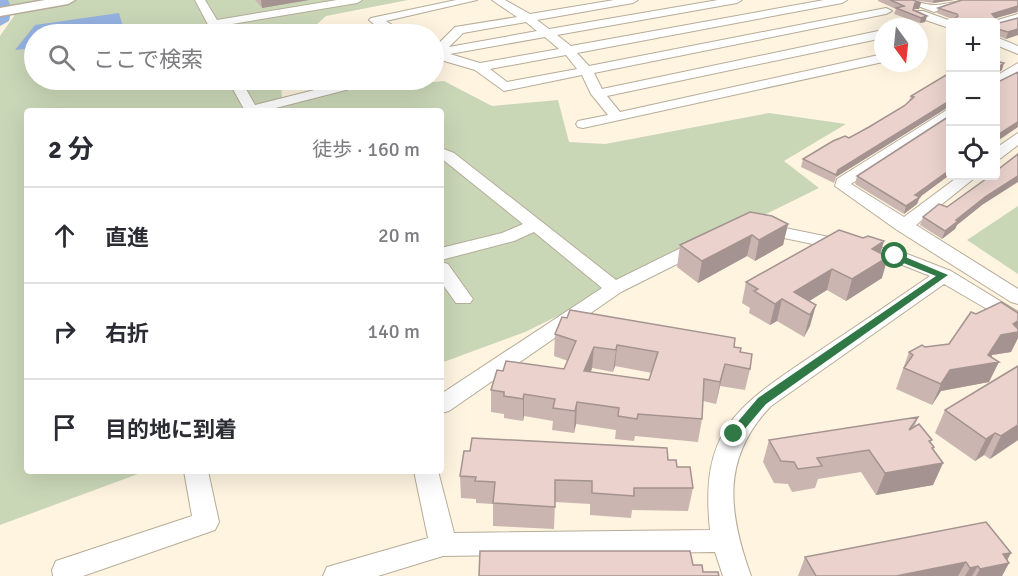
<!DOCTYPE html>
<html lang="ja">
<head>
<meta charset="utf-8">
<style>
  :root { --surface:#fff; --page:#f2f2f3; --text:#2b2b33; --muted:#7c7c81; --line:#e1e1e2 }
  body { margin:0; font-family:Signika,"Noto Sans JP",sans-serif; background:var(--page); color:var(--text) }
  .controls { position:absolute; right:18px; top:18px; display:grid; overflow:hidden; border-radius:6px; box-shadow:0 6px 24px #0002 }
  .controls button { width:54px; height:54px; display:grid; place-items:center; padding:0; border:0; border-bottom:2px solid var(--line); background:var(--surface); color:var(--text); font:30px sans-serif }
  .compass { position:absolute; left:874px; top:18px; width:54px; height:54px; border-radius:50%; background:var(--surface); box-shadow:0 6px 24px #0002; rotate:165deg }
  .stop { position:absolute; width:18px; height:18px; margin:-14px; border:4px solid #307845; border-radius:50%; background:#fff }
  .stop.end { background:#307845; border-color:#fff; box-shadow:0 2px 6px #0008 }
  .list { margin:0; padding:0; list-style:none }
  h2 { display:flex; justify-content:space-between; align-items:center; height:78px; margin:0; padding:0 24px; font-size:26px }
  h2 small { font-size:20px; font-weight:400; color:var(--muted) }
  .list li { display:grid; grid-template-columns:39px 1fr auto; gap:18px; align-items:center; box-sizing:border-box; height:96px; padding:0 24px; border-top:2px solid var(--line) }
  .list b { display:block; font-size:22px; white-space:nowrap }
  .list em { font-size:20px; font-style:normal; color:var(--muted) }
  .icon { flex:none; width:33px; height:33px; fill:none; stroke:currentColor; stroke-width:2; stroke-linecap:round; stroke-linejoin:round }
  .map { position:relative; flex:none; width:1018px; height:576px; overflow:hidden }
  .search { position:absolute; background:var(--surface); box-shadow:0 6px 24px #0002; left:24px; top:24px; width:420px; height:66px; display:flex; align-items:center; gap:15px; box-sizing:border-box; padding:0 21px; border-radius:33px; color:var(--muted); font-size:22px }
  .panel { position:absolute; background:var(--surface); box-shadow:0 6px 24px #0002; left:24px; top:108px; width:420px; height:366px; border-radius:6px }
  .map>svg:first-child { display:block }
  .green { fill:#cad7b7 }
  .water { fill:#95b2e1 }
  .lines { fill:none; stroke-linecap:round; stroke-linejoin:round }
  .river { fill:#95b2e1; fill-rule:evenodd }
  .minor-casing { stroke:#b6ac99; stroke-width:2 }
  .major-casing { stroke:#b6ac99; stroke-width:3 }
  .minor { fill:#fff; fill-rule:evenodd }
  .major { fill:#fff; fill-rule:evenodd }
  .wall { fill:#cab5b0; fill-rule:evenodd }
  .shaded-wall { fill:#a49390 }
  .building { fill:#ebd2cd; stroke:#a49390; stroke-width:1.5; fill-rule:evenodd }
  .route { fill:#307845 }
</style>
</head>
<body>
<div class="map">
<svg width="1018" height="576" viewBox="0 0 1018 576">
  <rect width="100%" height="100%" fill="#fef4e0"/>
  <path class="green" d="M6,0H408L326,16L306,34H34V80H280L282,97L444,81L492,106L558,100L569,142L605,144L769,113L846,124L784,161L819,188L525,332L441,363V111H27V471H146L0,525V36L14,16Z
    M1018,206V274L967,240Z"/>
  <path class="water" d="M119,13L125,34H34V48L15,50L35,25Z"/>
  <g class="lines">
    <path class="river" d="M0,0H8L12,9L9,21L0,26Z"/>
    <g class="minor-casing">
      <path id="minor" d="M195,0H205L217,20L337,0H362L357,3L220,26L225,34H213Z
        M456,0H477L386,21L406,34H392L384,30L362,34H341L375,25L369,20L371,18Z
        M492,0H505L530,14L614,0H638L633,3L537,20L549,29L718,0H742L737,3L557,35L571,46L824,0H847L842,3L577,53L589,66L886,8L892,11L886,14L594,73L602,89L883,30V38L607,96L620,112L883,54V62L583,128L578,127L576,124L578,121L608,115L591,94L582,75L504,91L475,70L434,58V48L455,27L517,17ZM526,22L537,31L449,47L463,33ZM545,37L559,49L480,63L450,54ZM566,55L577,69L507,82L490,69Z
        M902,0C913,0 929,6 936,5C949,4 959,0 971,0L934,12Z
        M915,11H923L954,22H950V28L946,27L914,16Z
        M1018,14V21L996,27V22H991Z
        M996,37L1018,46V54L996,45Z
        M1018,63V73L996,86V76Z
        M228,80H241L255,105L354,80H375L373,83L264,111H245Z
        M950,108V118L851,184L904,217L959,176H977L916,225L1018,289V304L1011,302L897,230L835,186L837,179Z
        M1018,133V145L1001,158L996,160V148Z
        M441,148L454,153L616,280L695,241H707L710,245L707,249L621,292L449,411L441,413V394L602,288L534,232L514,241L441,260V248L502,233L523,224L441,158Z
        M761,223L902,252L951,271L1018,312V327L944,284L771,406C721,458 728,512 751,576H723L715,552L443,556L378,576H323L327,567L428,538L414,471H438L454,533L710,530C699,427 740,405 816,353C854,328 892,302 930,276L890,260L755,232L752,228L755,224Z
        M441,262L448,264L470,295L473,299L470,303H456L441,282Z
        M184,471H208L219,522L215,530L83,576H53L52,570L56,561L192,516Z"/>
    </g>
    <g class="major-casing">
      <path id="major" d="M45,0H75L68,4L0,16V8Z"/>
    </g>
    <use href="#minor" class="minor"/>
    <use href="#major" class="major"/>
  </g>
  <path class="wall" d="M255,0H309L262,8Z
    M878,0H913L919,9H914L927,16L925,22L920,23L894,14L896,9L878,1Z
    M913,0H954L933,3Z
    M1018,0V12L995,18L999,23L1018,18V35L1006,39L996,35V22H953L954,20L937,13L938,8Z
    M951,72V108L950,106L836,177L834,183L801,167L803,159L849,138L869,127L904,106L909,101L911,96Z
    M857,176L920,197L917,204L904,214L855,184Z
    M982,205L957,225L955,229L942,239L920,225L923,217L947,207Z
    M788,224L783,245L755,261L747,256L698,283L677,267L680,245Z
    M880,253L882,278L846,301L827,290L809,301L810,326L804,337L777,321L770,325L749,313L750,308L742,303L746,282Z
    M1018,313V338L1011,352L992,355L989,382L941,391L932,405L896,389L909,352L925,347L949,344L976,314Z
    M555,334L734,347L740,352L750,369L745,390L720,386L716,404L703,401L702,419L698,442L635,436L634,441L615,439L616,430L576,424L574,433L552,430L553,421L524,416L523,421L504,418V414L491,412V390L564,369L568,361L554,356ZM615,366L652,373L649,380L591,372L592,368L613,372Z
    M1018,366V440L990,459L984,455L975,461L935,433L945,410Z
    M918,417L914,428L932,440L930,443L934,447L933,450L943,463L933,485L876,495L861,472L818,479L815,488L792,492L788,484L774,483L763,462L769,440Z
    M677,467L693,488L688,511L632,510L631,518L590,515V504L555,502L554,529L493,526V504L476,503V499L461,498L460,476Z
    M1011,553L1007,560L1009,563L1002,576H798L805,557Z"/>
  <path class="shaded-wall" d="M261,0H309L262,8Z
    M934,0H954L933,3Z
    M915,3H921L919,9H914Z
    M1018,6L1017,12L990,20L992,14Z
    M927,16L925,22L920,23L921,18Z
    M1018,29V35L1006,39L1008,32Z
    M1004,63L1002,70L996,75V69Z
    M951,100L950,106L836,177L834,183L838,170Z
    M1018,122V127L996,142V136Z
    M951,169V174L920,197L917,204L904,214L906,206L915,195Z
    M1018,176V182L982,205L957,225L955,229L942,239L945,231L956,220L985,197Z
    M788,224L783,245L755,261L759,240Z
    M752,235L747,256L698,283L702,261Z
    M884,241L878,262L872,249Z
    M888,257L882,278L846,301L852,279Z
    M832,269L827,290L798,308L794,292Z
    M782,299L777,321L770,325L775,304Z
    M816,305L810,326L804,337L810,315Z
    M1018,321V338L1011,352L992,355L987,364L999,362L989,382L941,391L932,405L941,384L950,370L988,355L1001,335L1013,324Z
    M617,345L615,366L613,372L616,350Z
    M594,347L592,368L583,393L584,371Z
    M725,364L720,386L716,404L720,382Z
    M524,394V416L523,421V399Z
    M577,402L576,424L574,433L575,411Z
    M1018,425V440L990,459L1001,436Z
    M995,433L984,455L975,461L986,439Z
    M934,447L926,466L943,463L933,485L876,495L885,473Z
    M1011,553L1005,564L1009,563L1002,576H976L980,569L1003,554Z
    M966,562L958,576H896Z
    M978,566L972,576H965L970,568Z"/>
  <path class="building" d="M890,0H913L921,3H915L913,10L927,16L921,18L896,8L904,6Z
    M962,0H1018V6L992,14L999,23L1018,18V29L1008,32L997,29L996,32V22H965L954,19L958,16L957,14L938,8Z
    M996,61L1004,63L996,69V79L1000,81L1018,72V122L996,136Z
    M951,72V100L838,170L836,175L803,159L833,141L845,136L849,138L869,127L904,106L914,97L911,96Z
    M951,115V169L915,195L920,197L906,206L857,176Z
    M1018,154V176L985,197L956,220L958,221L945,231L923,217L939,204L947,207L990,176H996V171Z
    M750,212L772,216L788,224L759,240L752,235L702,261L680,245Z
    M839,230L863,238L868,236L884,241L872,249L888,257L852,279L832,269L794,292L816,305L810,315L782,299L775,304L754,291L758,289L746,282Z
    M1001,302L1018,313V321L1013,324L1018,329V332L1001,335L988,355L999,362L950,370L941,384L904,368L913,355L909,352L922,345L925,347L949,344L971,312L976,314Z
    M570,310L735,338L734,347L741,348L740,352L752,354L750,369L725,364L720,382L704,379L702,419L638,414L637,419L618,416L619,408L577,402L575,411L553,408L555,399L524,394L523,399L504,396V392L491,390L497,370L503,371L506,361L564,369L576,341L555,334L562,317L567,318ZM617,345L658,352L649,380L584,371L594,347L616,350Z
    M1018,366V425L1001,436L995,433L986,439L945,410Z
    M918,417L909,430L919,424L932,440L929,441L934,447L932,448L943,463L885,473L869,450L817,458L822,466L798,469L794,462L781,461L769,440Z
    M472,438L667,448L668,460H676L677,467H690L693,488H634V496L592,493V481L555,480V507L493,503L495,482L475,481L476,477L460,476L464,451H470Z
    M986,522L1011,553L1003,554L1009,563L980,569L978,566L970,568L966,562L896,576H816L805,557Z
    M480,551H690L693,565H702L703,572H718L719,576H479Z"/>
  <path class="route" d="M891,254H898L948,275L766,404L738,437H730V431L758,398L936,276L891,258Z"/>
</svg>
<div class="controls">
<button>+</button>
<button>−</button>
<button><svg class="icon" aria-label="locate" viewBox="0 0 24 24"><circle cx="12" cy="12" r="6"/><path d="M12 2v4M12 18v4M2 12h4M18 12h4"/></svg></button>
</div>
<svg class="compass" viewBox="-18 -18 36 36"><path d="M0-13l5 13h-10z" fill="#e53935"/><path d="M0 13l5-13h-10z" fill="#7c7c81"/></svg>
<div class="stop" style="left:895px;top:256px"></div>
<div class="stop end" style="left:734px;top:434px"></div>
<div class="search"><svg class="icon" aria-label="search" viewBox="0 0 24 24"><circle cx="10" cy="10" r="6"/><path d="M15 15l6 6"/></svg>ここで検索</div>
<section class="panel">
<h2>2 分<small>徒歩 · 160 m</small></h2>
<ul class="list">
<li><svg class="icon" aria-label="ahead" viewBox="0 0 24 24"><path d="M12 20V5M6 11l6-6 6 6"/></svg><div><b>直進</b></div><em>20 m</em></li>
<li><svg class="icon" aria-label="right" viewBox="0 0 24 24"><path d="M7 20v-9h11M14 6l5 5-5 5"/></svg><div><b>右折</b></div><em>140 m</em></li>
<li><svg class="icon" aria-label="arrive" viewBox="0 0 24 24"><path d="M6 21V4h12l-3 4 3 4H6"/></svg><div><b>目的地に到着</b></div></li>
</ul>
</section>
</div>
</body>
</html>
